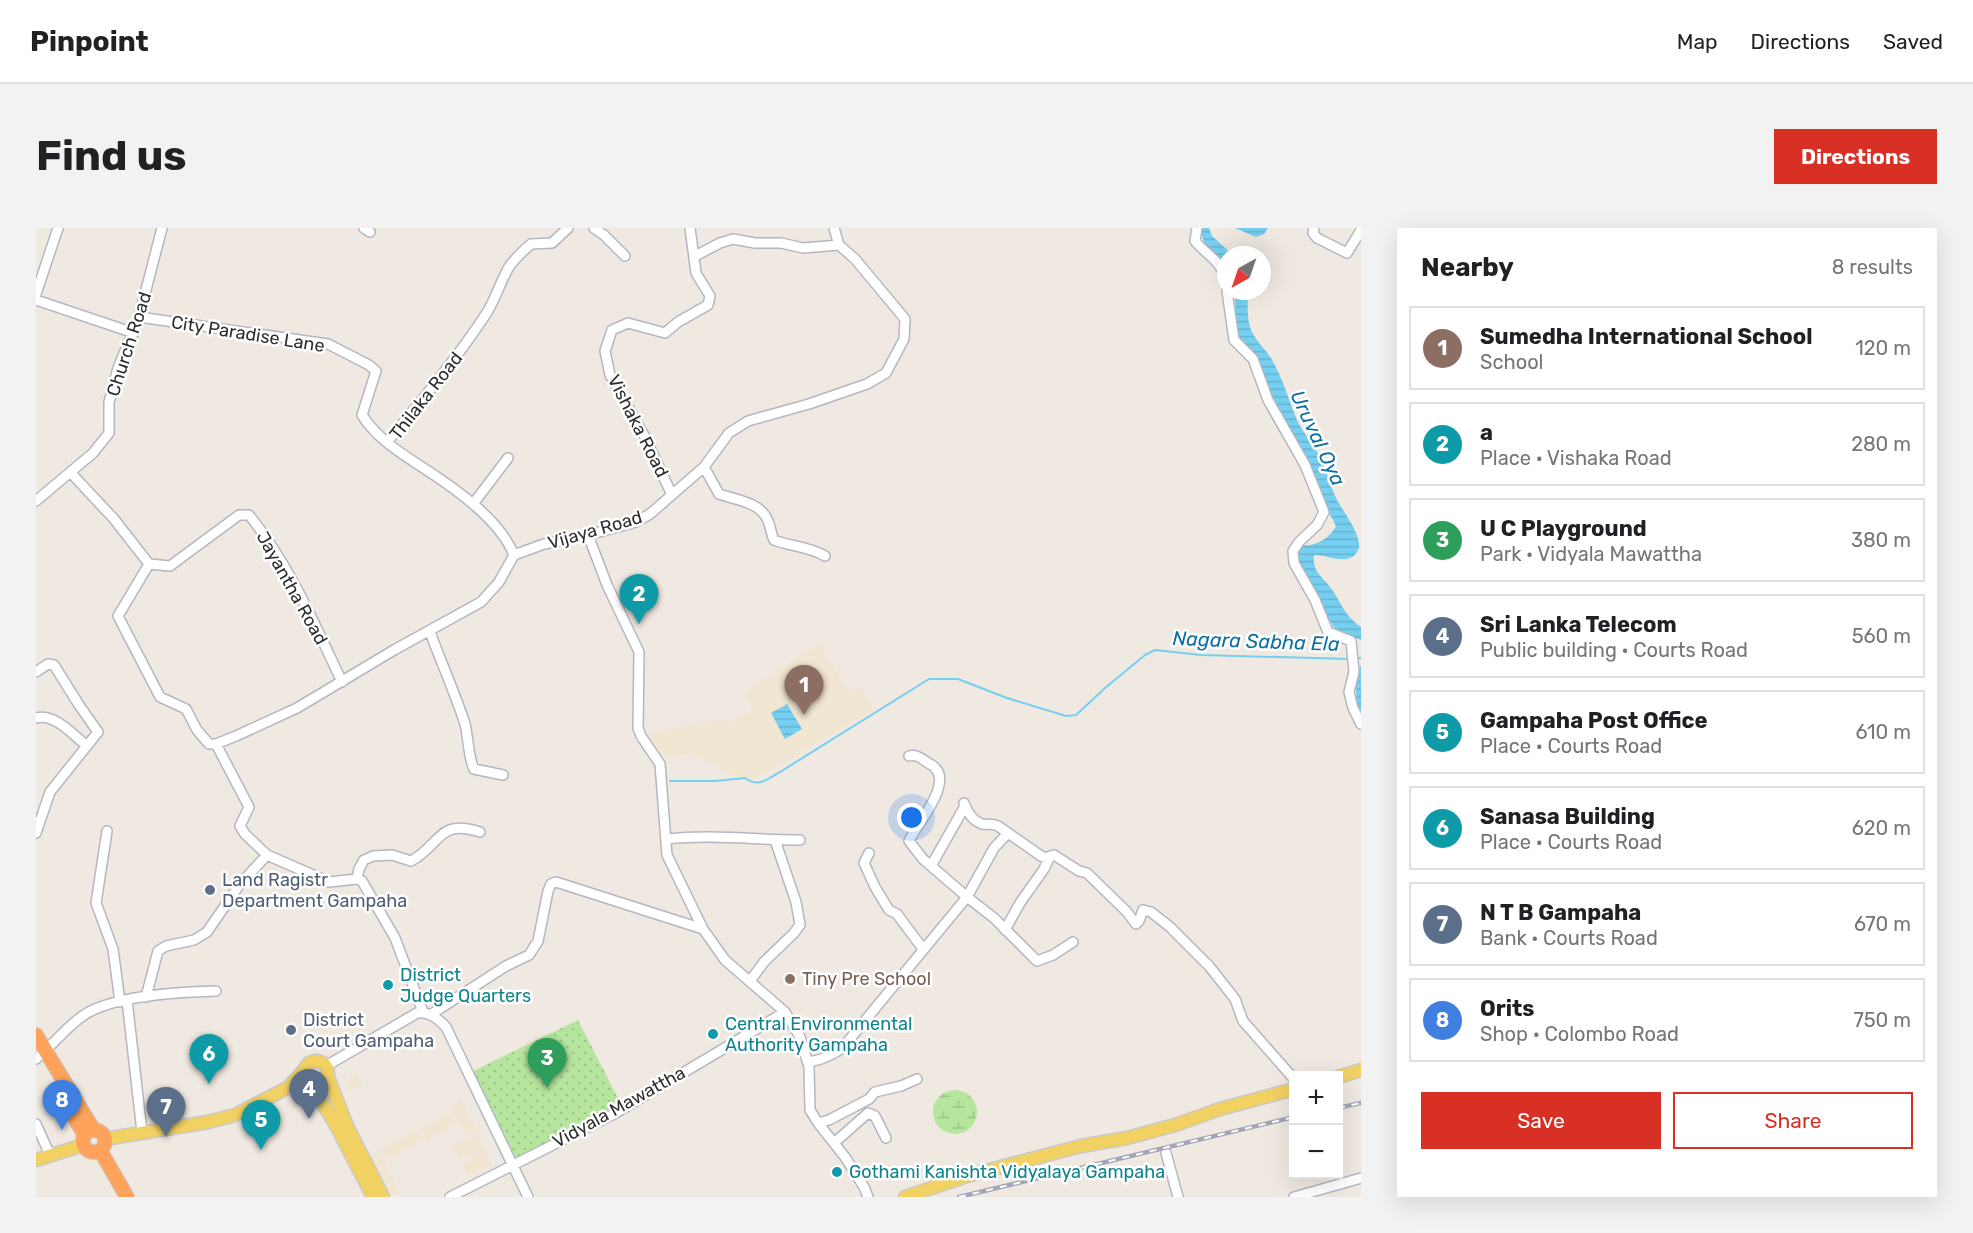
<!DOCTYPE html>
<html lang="en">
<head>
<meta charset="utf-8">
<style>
  :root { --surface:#fff; --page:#f2f2f2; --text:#202124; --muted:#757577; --line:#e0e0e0; --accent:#d93025 }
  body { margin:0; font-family:Rubik,sans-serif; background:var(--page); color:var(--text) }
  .controls { position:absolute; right:18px; bottom:18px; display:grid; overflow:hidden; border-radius:0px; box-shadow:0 6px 24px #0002 }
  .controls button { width:54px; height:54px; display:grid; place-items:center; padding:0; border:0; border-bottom:2px solid var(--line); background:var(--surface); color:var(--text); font:30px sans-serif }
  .compass { position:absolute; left:1181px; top:18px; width:54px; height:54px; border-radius:50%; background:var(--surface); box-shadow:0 6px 24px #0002; rotate:220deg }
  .you { position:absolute; left:876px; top:590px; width:21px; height:21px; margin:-15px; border:4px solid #fff; border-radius:50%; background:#1a73e8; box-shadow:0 0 0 9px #1a73e833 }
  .badge { display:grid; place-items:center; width:39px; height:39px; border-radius:50%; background:var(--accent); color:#fff; font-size:20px; font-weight:700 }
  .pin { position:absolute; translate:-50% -50px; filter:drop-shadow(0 2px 3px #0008) }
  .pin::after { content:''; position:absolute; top:32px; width:21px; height:18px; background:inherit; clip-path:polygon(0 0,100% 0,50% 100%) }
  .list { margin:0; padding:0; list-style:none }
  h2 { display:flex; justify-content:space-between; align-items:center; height:78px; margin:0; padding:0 24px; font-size:26px }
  h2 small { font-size:20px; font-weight:400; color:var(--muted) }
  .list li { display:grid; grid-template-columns:39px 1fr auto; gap:18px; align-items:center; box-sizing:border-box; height:84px; margin:0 12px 12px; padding:0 12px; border:2px solid var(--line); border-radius:0px }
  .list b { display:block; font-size:22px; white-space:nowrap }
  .list p { margin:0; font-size:20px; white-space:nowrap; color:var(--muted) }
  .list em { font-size:20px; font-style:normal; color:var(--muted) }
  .actions { display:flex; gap:12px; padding:18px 24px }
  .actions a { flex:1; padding:14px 0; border:2px solid var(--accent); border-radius:0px; text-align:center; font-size:21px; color:var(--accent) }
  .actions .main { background:var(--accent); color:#fff }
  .map { position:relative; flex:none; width:1325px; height:969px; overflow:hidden; border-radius:0px }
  header { display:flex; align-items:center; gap:36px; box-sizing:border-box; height:84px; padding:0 30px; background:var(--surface); border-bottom:2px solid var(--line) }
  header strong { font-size:28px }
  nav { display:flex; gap:33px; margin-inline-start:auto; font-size:21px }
  .intro { display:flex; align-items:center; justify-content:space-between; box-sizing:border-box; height:144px; padding:0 36px }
  h1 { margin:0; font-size:42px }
  .button { padding:15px 27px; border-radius:0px; background:var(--accent); color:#fff; font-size:21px; font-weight:700 }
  main { display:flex; gap:36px; padding:0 36px }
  aside { flex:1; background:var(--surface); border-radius:0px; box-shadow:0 6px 24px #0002 }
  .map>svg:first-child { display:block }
  .education { fill:#f0e6d1 }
  .wetland { fill:url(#wetland-marsh) }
  .park { fill:url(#park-dots) }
  .water { fill:url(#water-rules) }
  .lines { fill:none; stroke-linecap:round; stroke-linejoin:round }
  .stream { stroke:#75cff0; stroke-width:2 }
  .minor-casing { stroke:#b4b7c1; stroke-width:12 }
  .major-casing { stroke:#c9c9c9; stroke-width:15 }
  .highway-casing { stroke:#c9c9c9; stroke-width:16 }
  .minor { stroke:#fff; stroke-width:9 }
  .major { stroke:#f2d163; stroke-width:12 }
  .highway { stroke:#ffa35c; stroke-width:14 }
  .rail-casing { stroke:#a3a6b8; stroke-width:4.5 }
  .rail { stroke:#fff; stroke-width:2; stroke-dasharray:7; stroke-linecap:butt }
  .service-dot { fill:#5c6f8a; stroke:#fff; stroke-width:2 }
  .education-dot { fill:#8d6e63; stroke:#fff; stroke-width:2 }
  .culture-dot { fill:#0f9aa8; stroke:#fff; stroke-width:2 }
  .labels { text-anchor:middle; stroke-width:5; stroke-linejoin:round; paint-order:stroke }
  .street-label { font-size:18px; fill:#2e2e2e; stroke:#fff }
  .service-label { font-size:18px; fill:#4e5e75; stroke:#fff; text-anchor:start }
  .culture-label { font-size:18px; fill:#0d838f; stroke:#fff; text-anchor:start }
  .education-label { font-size:18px; fill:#785e54; stroke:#fff; text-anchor:start }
  .water-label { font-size:20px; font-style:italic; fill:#0d6fa3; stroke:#fff }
</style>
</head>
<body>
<header>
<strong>Pinpoint</strong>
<nav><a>Map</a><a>Directions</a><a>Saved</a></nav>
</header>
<div class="intro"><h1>Find us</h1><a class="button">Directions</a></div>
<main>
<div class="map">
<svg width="1325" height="969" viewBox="0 0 1325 969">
  <defs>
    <pattern id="wetland-marsh" width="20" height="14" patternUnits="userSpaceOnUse" patternTransform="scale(1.5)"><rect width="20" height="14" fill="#b6e59e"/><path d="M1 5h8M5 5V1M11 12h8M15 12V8" fill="none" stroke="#9dc588"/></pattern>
    <pattern id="park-dots" width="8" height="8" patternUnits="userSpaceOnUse" patternTransform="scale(1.5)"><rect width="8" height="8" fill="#b6e59e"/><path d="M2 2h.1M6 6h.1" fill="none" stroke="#9dc588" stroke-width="1.8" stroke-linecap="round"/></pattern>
    <pattern id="water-rules" width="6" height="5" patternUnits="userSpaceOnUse" patternTransform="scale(1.5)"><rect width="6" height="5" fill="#75cff0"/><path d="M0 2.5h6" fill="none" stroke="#66b2ce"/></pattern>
  </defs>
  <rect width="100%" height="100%" fill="#efe9e1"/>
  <path class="education" d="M783,416L813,464L824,458L837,482L717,552L691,545L657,525L627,530L622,526L614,506L666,494L689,492L694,495L717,482L708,464Z
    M320,844L327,857L313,863L310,855L315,852L312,848Z
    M425,872L441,902L430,907L415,877Z
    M415,885L421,896L391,912L385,901Z
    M383,901L389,912L349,932L344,921Z
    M440,906L456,936L433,949L426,936L438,930L436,925L423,931L416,918Z
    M343,924L363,963L353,968L334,928Z"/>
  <path class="wetland" d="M897 884a22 22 0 1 1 44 0a22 22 0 1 1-44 0Z"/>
  <path class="park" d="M542,792L585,876L480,930L437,843Z"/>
  <path class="water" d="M1165,0H1173L1176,8L1197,27H1190V40C1177,28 1166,19 1165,0Z
    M1199,0H1232L1228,6L1220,9Z
    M1199,63H1212C1212,77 1210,91 1216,104C1221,114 1229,121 1235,130C1246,149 1252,169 1260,190C1266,204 1277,215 1284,229C1291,243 1294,258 1301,272C1308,285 1325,306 1323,320C1315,341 1291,326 1278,327C1276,344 1287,349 1295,360C1306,376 1308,387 1325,399V412L1298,400L1263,335L1260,325L1266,317C1279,319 1294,310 1300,298L1287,273L1281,252L1261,213L1237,175L1214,123L1204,110L1200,100Z
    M1325,437V487C1318,474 1319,451 1325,437Z
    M751,476L766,501L749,511L735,485Z"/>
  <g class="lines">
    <path class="stream" d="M1319,431L1325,430
      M634,553H679L709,550C723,560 731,551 744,544L893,451H922L971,470L1030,488L1040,487L1069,460L1109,427L1119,422L1165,427L1313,431"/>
    <g class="minor-casing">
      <path id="minor" d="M328,0L334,4
        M558,0L568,7L589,28
        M1161,0L1159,13C1171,28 1183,30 1190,51
        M1278,0L1277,5L1281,10L1311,25L1325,2
        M659,28L684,15L697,11L719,15H745L767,20L803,17
        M1191,63L1198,112L1217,131L1232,172L1269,237L1288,284L1281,297L1263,314L1257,323L1258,335L1279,372L1292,404L1315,413L1318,444L1313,464L1317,480L1325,496
        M0,66L22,0
        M0,72L98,105
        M103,89L292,116L333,137L340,143L326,187C341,211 366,226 389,241C420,261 464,292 478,327
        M351,214C385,174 419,133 448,89C459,74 463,56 473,39C479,30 487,23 495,16L516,15L532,0
        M668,239L683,266C700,272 725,274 732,293C735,300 735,306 738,312C756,319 772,318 789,328
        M35,245L78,291L113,336L134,338L203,287H213C253,336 279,397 306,454
        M636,267L609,209L574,147L569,123L576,102L592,95L629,105L642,94L672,77L674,68L660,45L654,0
        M0,273L57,225L73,205V174L82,140L103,89L126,0
        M437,276L472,230
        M552,307L571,357L603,424L602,500L605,508L624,536L631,627L667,701L689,732L749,784L764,809L773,839L774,882L782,895L809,929L828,959L832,969
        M113,336L82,388L124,469L150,481L161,502L173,516H180L200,508L261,480L358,422L445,374L463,354L478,327L508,316L552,307L600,294L614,286L668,239L693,205L712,193L773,176L831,156L850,145L868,111L869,91L819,31L803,17L798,0
        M394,404C405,434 419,465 429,496C432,508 433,533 438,541L467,547
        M0,444L12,436L18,437L43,477L62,504L14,564L0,605
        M0,490C19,485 37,507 51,518
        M180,516L213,579L204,598L209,606L231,627L293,654L321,651
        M873,528C882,526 887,532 894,536C922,551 881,595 873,613L887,631L931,669L958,620L972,605
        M928,575C931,583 937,593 946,596C952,597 956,595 962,598L1005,628L1011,630L1018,627L1043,643L1051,645L1091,684L1100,696L1103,693L1107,682L1115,684L1134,699L1173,738L1199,771L1207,793L1258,851
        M71,603L60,675L77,721L84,774
        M631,611C676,606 719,612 764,612
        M833,625L828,635L839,659L853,682L861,686L887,721
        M895,638L929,578
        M321,651L323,641L328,632L337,628L356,627L375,633C405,617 402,590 444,604
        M321,651L326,653L359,710L387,784
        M969,702L984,675L1008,641L1014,628
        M714,753L728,734L758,705L764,697L760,674L739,612
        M110,769L122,723L130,718L158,712L171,704L204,656L231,627
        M91,772L106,904
        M394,787L470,738L493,727L502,713L512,663L515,656L520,654L667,701
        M0,831C17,817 30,799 48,787C78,767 144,764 180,763
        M771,833C781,835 800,825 808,818L931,669L958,690L1001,733L1017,727L1037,714
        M290,838L381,785C393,783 402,790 410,799L492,969
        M782,895L793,892L833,871L839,864L865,858L881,851
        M0,896L14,927
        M798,915L832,885L839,888L850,910
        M1130,925L1142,969
        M414,969L578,886L749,784
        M1258,969L1325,950"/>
    </g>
    <g class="major-casing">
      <path id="major" d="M268 845a12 12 0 1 1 24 0a12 12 0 1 1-24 0Z
        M292,849L311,898L347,969
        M1302,849L1325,842
        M253,859L275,856L302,901L337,969
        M69,911L172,894L199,887L253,859L268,842
        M0,932L47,917
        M869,969L931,948L1045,918L1091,910L1139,897L1184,881L1258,861"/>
    </g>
    <g class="highway-casing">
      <path id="highway" d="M0,807L57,901
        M28,872L48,906
        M47 913a11 11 0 1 1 22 0a11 11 0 1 1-22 0Z
        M64,922L91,969"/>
    </g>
    <use href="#minor" class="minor"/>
    <use href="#major" class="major"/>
    <use href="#highway" class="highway"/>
    <g class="rail-casing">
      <path id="rail" d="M1302,880L1325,875
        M923,969L1258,889"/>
    </g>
    <use href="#rail" class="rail"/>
  </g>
  <g class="service-dot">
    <circle cx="174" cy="662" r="6"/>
    <circle cx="255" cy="802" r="6"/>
  </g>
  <circle class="education-dot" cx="754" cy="751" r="6"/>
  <g class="culture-dot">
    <circle cx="352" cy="757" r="6"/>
    <circle cx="677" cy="806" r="6"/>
    <circle cx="801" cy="944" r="6"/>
  </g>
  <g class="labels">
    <g class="street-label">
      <text transform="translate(212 106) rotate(9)" y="6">City Paradise Lane</text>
      <text transform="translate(93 116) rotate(-72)" y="6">Church Road</text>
      <text transform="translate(390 168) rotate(-52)" y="6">Thilaka Road</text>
      <text transform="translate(602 198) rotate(63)" y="6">Vishaka Road</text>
      <text transform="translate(559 302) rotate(-16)" y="6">Vijaya Road</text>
      <text transform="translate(256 360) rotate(61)" y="6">Jayantha Road</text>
      <text transform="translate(583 879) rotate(-29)" y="6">Vidyala Mawattha</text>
    </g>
    <g class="service-label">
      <text x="186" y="658">Land Ragistr<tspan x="186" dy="21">Department Gampaha</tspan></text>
      <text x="267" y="798">District<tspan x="267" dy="21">Court Gampaha</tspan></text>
    </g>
    <g class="culture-label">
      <text x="364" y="753">District<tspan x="364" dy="21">Judge Quarters</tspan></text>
      <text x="689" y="802">Central Environmental<tspan x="689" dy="21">Authority Gampaha</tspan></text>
      <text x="813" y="950">Gothami Kanishta Vidyalaya Gampaha</text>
    </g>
    <g class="education-label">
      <text x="766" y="757">Tiny Pre School</text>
    </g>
    <g class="water-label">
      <text transform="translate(1282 210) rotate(65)" y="7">Uruval Oya</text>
      <text transform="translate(1220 413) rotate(2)" y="7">Nagara Sabha Ela</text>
    </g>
  </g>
</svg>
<div class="controls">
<button>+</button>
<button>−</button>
</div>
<svg class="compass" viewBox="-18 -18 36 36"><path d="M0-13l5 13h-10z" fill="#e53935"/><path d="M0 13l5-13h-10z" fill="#757577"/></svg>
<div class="you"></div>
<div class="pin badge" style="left:768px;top:487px;background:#8d6e63">1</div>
<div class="pin badge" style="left:603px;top:396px;background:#0f9aa8">2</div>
<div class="pin badge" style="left:511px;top:860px;background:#2e9e5b">3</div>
<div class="pin badge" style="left:273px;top:891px;background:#5c6f8a">4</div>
<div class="pin badge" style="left:225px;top:922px;background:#0f9aa8">5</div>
<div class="pin badge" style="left:173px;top:856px;background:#0f9aa8">6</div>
<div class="pin badge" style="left:130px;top:909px;background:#5c6f8a">7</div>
<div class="pin badge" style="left:26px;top:902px;background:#3f7fe0">8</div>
</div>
<aside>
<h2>Nearby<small>8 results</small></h2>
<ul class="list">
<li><span class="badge" style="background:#8d6e63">1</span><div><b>Sumedha International School</b><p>School</p></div><em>120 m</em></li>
<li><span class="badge" style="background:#0f9aa8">2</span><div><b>a</b><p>Place · Vishaka Road</p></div><em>280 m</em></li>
<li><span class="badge" style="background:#2e9e5b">3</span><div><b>U C Playground</b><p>Park · Vidyala Mawattha</p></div><em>380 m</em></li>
<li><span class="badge" style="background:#5c6f8a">4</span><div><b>Sri Lanka Telecom</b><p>Public building · Courts Road</p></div><em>560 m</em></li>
<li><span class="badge" style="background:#0f9aa8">5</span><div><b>Gampaha Post Office</b><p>Place · Courts Road</p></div><em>610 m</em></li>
<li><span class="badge" style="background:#0f9aa8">6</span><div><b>Sanasa Building</b><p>Place · Courts Road</p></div><em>620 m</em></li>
<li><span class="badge" style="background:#5c6f8a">7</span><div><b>N T B Gampaha</b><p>Bank · Courts Road</p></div><em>670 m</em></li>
<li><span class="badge" style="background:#3f7fe0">8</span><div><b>Orits</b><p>Shop · Colombo Road</p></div><em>750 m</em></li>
</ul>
<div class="actions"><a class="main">Save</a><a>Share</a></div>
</aside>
</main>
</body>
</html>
